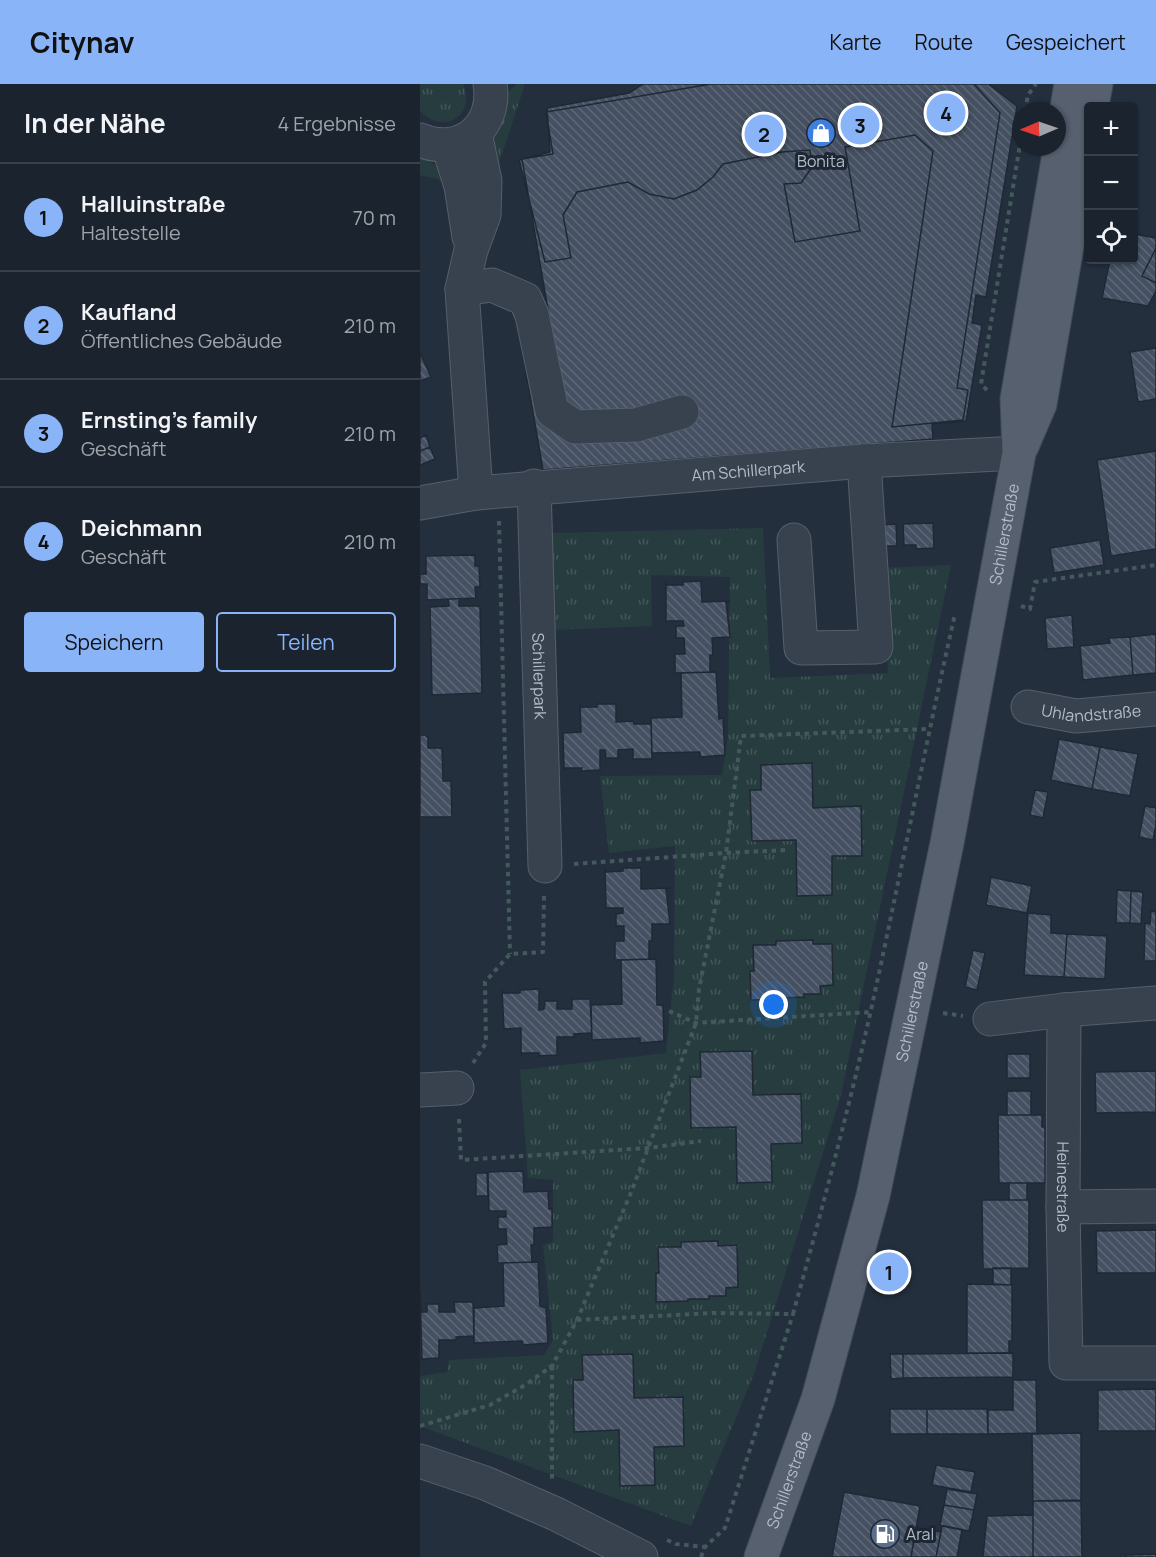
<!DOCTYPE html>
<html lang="de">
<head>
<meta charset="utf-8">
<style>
  :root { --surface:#1b232e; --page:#242b36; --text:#f1f3f6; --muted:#a0a4aa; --line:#39404a; --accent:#8ab4f8 }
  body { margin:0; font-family:Manrope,sans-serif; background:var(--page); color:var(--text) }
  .controls { position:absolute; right:18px; top:18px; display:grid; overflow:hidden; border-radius:6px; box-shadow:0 2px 4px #0004 }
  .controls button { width:54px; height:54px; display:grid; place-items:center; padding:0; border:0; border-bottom:2px solid var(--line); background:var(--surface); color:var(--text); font:30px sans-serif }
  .compass { position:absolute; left:592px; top:18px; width:54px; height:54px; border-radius:50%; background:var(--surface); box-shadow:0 2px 4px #0004; rotate:268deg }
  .you { position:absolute; left:354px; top:921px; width:21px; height:21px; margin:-15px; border:4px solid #fff; border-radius:50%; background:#1a73e8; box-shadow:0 0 0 9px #1a73e833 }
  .badge { display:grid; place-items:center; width:39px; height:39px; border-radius:50%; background:var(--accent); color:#111; font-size:20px; font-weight:700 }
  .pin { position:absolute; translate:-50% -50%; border:3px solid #fff; box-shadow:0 2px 6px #0006 }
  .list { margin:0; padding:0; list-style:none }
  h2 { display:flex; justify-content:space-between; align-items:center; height:78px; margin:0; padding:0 24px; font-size:26px }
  h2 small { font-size:20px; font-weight:400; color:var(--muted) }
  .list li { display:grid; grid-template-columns:39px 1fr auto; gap:18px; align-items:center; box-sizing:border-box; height:108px; padding:0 24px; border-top:2px solid var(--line) }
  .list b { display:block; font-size:22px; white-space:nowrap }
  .list p { margin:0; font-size:20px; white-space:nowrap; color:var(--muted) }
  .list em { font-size:20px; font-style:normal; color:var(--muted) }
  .actions { display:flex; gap:12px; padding:18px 24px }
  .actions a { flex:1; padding:14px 0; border:2px solid var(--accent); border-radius:6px; text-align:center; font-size:21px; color:var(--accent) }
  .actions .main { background:var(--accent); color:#111 }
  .icon { flex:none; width:33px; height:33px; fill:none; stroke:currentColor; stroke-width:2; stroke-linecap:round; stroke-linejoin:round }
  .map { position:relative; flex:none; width:736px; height:1473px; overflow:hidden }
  header { display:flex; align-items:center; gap:36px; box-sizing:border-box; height:84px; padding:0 30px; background:var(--accent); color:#111 }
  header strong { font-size:28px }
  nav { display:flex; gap:33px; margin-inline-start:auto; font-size:21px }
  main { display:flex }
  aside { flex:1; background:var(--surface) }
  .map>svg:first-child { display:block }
  .grass { fill:url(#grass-tufts) }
  .building { fill:url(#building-back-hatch); stroke:#1f2835; stroke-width:1.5 }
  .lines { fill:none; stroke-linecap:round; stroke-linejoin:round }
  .minor-casing { stroke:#565f6c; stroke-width:35 }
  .major-casing { stroke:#414a57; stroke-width:35 }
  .path { stroke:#44595c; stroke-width:4; stroke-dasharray:4.5 4.5; stroke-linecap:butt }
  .minor { stroke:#38414e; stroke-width:33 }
  .major { stroke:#56606e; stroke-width:33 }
  .labels { text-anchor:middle; stroke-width:6; stroke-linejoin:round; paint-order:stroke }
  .poi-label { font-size:16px; fill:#b4bcc9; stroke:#1d2633 }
  .street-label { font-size:16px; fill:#b4bcc9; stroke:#1d2633 }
</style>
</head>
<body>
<header>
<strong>Citynav</strong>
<nav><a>Karte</a><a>Route</a><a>Gespeichert</a></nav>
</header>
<main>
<aside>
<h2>In der Nähe<small>4 Ergebnisse</small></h2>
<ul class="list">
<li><span class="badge">1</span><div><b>Halluinstraße</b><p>Haltestelle</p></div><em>70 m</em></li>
<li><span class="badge">2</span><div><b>Kaufland</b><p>Öffentliches Gebäude</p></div><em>210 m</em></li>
<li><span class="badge">3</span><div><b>Ernsting's family</b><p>Geschäft</p></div><em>210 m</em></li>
<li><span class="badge">4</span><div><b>Deichmann</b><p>Geschäft</p></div><em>210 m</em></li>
</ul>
<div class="actions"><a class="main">Speichern</a><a>Teilen</a></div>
</aside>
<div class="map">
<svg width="736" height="1473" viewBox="0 0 736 1473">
  <defs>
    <pattern id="grass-tufts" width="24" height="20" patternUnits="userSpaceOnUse" patternTransform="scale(1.5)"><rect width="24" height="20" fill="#263c3f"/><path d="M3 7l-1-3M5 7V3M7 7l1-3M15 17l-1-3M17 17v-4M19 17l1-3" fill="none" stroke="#435659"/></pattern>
    <pattern id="building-back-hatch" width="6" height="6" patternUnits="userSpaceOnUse" patternTransform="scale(1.5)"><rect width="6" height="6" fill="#455162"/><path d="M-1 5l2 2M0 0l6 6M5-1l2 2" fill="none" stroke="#5d6877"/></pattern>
  </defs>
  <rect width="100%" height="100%" fill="#242f3e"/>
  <path class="grass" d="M0,0H43C57,31 22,53 0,26Z
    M97,0H105L78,82L71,54L85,11Z
    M0,72L18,82L26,97L0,91Z
    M343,444L350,594L468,589L462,484L531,481L421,1011L334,1290L271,1442L0,1342V1292L27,1288L29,1276L124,1271L133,1256L123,1161L133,1158V1096L108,1094L100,986L246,969L254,891L255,762L189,769L180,692L302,691L308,653L310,493L231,491L232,542L133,546L131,449Z"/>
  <path class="building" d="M223,0H554L580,29L537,304L548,306L543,336L472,343L513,67L495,51L425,63L440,147L375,158L364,100L381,99L392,83L390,66L362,68L303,80L293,93L277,106L254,115L229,110L208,98L157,108L143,131L151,174L125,178L99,76L130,68L127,24L209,9Z
    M291,0H568L597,22L566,213L556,211L552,239L562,241L546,337L512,340L513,355L123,386L99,248L131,243L102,75L133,70L126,28Z
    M714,150L736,154V164L722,192L736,199V207L728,222L682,214L690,176H714Z
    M736,164V199L722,192Z
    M736,264V315L718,318L710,268Z
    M0,269L11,293L0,297Z
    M6,351L10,363L0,367V354Z
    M10,363L15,375L0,381V367Z
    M736,367V465L691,472L677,376Z
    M513,439L514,464L496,465V461H484L483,440Z
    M476,440L477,462H464L463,441Z
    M680,456L684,481L634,489L630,464Z
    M55,471V482H59L60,503H55L56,514L7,516V500H0V490H6V472Z
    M281,497L282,518L310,517L306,518L310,553L292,554L293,571H290V587L293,588L255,589V570H265L264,554H256V542H264L263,537H246V498L247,501H263V498Z
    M28,515H39V522H60L62,609L12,611L10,523L29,522Z
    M652,531L654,563L627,565L625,534Z
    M736,550V589L713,591L710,553Z
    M710,553L713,591L663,596L660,562L690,559L689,554Z
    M296,588L299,635L303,634L305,671L280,673V668L232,669L231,634L262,633L261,589Z
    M160,620L161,623H177V620H196V638L213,637L214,640H230L231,637L232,675H213V665L198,666V674H186L185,666H180V686L161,687L162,684H145L144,687L143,649L161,648Z
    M0,651H5L8,654V664H22L23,697H31L32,733H0Z
    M639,655L680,663L672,705L631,696Z
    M680,663L718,670L710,712L672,705Z
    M392,679L393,724L441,722L442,772H412V811L377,812L376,756L332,757L330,706H341V681Z
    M615,706L628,708L623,734L610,731Z
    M725,722L736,724V741L733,756L719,753Z
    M203,784H221V805L249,804L246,805L250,840H232V857H229V874L232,875L195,876V857H204V842H196V830L203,829V824H186L185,785L186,788L203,787Z
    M571,793L612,802L607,829L566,821Z
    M697,806L711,807L710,839H696Z
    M711,807L723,808L721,840L710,839Z
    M731,827L736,828V877H724L725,839L730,840Z
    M608,829L631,831V849L647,850L644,893L604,891Z
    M647,850L687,852L685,895L644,893Z
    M393,856V860H412L413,901L400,902L401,910H384V913L362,914V915L331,916L330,887H334L333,861H356V857Z
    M553,866L565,869L557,906L545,903Z
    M236,875L237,921H243L244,957L220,959V954L172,956L171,921L202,920L201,876Z
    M119,905V926L124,925L125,917H137V925H152V915H170L172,953L170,949L154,950V953H137V971L119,972V969H102L101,972V944L84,945L82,906L83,909H100V906Z
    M332,967L333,1011L381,1010L382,1059L351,1060L352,1098L317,1099L316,1043L271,1044L270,993H281L280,968Z
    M587,970H610V994H587Z
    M736,987V1028L676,1029L675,988Z
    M587,1007H611V1031H587Z
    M578,1031H625L622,1032V1043H625V1099H579Z
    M103,1087L104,1108L131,1107L128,1108L129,1125H132V1143L114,1144V1161H111L112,1177L115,1178L78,1179L77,1161L87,1160L86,1145H78V1133H86V1127H69L68,1088Z
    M56,1089H67L68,1112H56Z
    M589,1099H607V1116H589Z
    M562,1116H609V1184L563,1185Z
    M736,1146V1189H677L676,1147Z
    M298,1157V1162L317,1161L318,1203L306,1204V1212H289V1215H268V1217L236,1218V1189H239L238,1163H261V1158Z
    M118,1178L120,1222L126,1224L128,1259L103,1261L102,1257L54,1259V1224L84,1222L83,1179Z
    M573,1184H591V1201L573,1200Z
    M547,1200L592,1201V1257H589V1268L593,1269H547Z
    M0,1208L1,1228H7V1220H19V1228H35L34,1218H53L54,1255L53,1252L36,1253V1256H19V1274L2,1275Z
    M593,1269V1293L483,1294V1270Z
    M213,1270L214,1314L263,1313L264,1362L234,1363L235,1401L200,1402L199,1346L154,1348L153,1296H163L162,1271Z
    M470,1270H483V1294L471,1295Z
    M593,1296H616L617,1349L568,1350V1326H593Z
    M736,1305V1347H678V1306Z
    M470,1325H507V1350H470Z
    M507,1325H567L568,1350H507Z
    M661,1349V1416L613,1417L612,1350Z
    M516,1381L555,1388L551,1408L512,1401Z
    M527,1405L557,1410L554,1426L524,1421Z
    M424,1408L500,1422L491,1473H412Z
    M613,1417H661L662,1473H613Z
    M524,1421L554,1426L549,1447L520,1441Z
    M613,1431V1473H563L567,1432Z
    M522,1442L542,1446L537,1473H516Z
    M496,1443L521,1448L516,1473H491Z
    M736,1470V1473H706V1471Z"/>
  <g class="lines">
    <g class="minor-casing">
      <g id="minor">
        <path id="s1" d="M55,49L65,97L64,131L51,166L42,205L56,409L444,377L599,369"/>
        <path d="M0,56C41,73 77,43 70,0"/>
        <path d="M28,61L41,102L49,153"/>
        <path d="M42,205L72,201L105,215L112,231L132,327L155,343L216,341L262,328"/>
        <path id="s2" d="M114,402L125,782"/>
        <path d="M0,419L56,409"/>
        <path d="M374,456L381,564L456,563L444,377"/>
        <path id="s3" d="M608,623L656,632L736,625"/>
        <path id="s4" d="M644,926L643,1123L646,1279H736"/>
        <path d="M570,935L644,926L736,919"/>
        <path d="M0,1006L37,1004"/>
        <path d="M643,1123L736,1122"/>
        <path d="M0,1377L65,1399L136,1430L221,1473"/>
      </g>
    </g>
    <g class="major-casing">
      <g id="major">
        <path d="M672,22L676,0"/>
        <path d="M602,362L620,320L668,40"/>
        <path id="s5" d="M341,1473L398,1315L453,1112L527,759L599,369L597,315L651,0"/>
      </g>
    </g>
    <path class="path" d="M605,27L608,11L616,0
      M567,306L561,300L601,54
      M79,437L90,870
      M601,522L610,525L615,498L736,481
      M154,780L306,769L366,766
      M249,927L276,939L451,928
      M523,929L543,932
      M53,979L66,959L65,898L90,870L123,868L124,812
      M39,1035L41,1076L228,1064L281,1057
      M157,1236L294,1229L373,1230C401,1129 428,1028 451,926C480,794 505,662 535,530
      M132,1282V1396
      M0,1342L70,1321L105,1301L132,1282L157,1236L210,1111L276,939L279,905L306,769L321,652L509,645
      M247,1456L256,1460L285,1463
      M281,1473L285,1463L305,1444L373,1230"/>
    <use href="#minor" class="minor"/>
    <use href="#major" class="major"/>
  </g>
  <defs>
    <g id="shop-disc" transform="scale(1.5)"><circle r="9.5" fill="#3f7fe0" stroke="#1d2633"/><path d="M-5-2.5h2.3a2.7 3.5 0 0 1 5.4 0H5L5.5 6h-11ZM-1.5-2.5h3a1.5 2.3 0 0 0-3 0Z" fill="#fff"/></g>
    <g id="fuel-disc" transform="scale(1.5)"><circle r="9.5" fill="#5c6f8a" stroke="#1d2633"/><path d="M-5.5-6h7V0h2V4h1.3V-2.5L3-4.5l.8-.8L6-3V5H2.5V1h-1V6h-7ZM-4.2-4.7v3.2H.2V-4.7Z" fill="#fff"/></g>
  </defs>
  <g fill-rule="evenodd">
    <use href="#shop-disc" x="401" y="49"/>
    <use href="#fuel-disc" x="465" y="1450"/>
  </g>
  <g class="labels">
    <g class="poi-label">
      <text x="401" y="83">Bonita</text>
      <text x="486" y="1456" text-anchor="start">Aral</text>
    </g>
    <g class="street-label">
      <text dy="6" stroke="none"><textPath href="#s1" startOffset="638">Am Schillerpark</textPath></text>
      <text dy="6" stroke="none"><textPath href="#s5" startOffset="1053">Schillerstraße</textPath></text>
      <text dy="6" stroke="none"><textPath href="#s2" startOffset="190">Schillerpark</textPath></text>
      <text dy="6" stroke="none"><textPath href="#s3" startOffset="64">Uhlandstraße</textPath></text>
      <text dy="6" stroke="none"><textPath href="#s5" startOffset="567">Schillerstraße</textPath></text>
      <text dy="6" stroke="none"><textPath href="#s4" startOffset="177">Heinestraße</textPath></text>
      <text dy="6" stroke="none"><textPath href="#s5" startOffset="82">Schillerstraße</textPath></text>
    </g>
  </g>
</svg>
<div class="controls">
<button>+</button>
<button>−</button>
<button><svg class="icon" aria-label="locate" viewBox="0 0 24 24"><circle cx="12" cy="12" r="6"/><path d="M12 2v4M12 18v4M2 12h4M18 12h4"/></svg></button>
</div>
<svg class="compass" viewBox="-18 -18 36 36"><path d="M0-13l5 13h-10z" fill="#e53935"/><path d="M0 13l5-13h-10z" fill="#a0a4aa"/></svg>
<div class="you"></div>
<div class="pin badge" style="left:469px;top:1188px">1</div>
<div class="pin badge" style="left:344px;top:50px">2</div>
<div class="pin badge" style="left:440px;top:41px">3</div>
<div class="pin badge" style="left:526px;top:29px">4</div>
</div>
</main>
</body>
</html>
